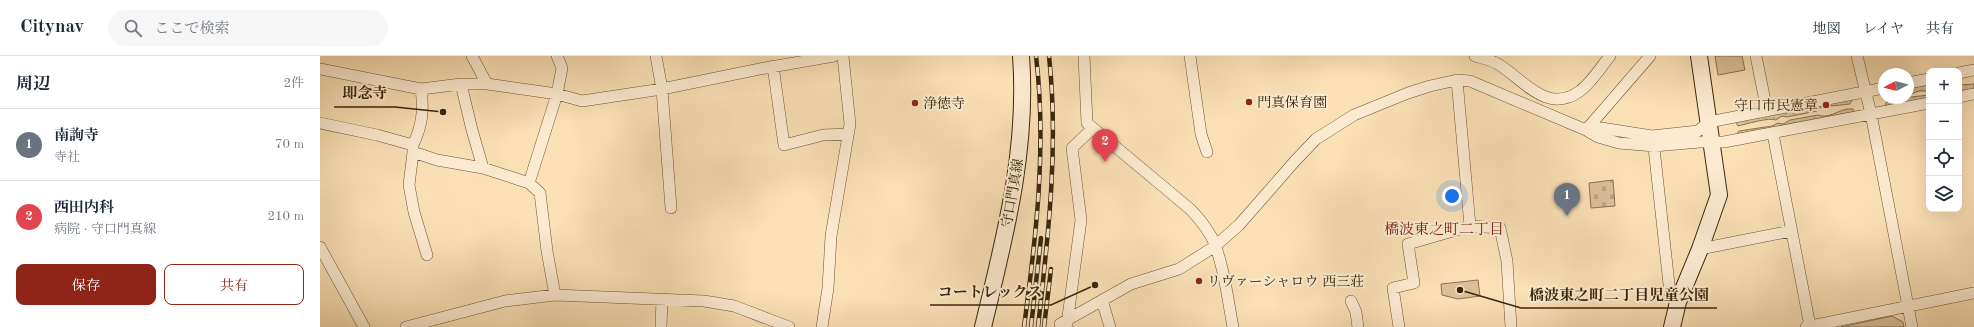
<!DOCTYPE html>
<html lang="ja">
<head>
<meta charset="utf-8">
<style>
  :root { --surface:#fff; --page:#f6f6f7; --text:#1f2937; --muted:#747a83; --line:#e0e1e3; --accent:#8f2418 }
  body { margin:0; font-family:"Old Standard TT","Noto Serif JP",serif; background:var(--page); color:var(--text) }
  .controls { position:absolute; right:12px; top:12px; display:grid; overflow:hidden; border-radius:8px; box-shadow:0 4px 16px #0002 }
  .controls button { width:36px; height:36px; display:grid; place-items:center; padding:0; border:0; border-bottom:1px solid var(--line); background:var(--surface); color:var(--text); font:20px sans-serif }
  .compass { position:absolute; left:1558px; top:12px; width:36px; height:36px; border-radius:50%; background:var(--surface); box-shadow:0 4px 16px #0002; rotate:263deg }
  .you { position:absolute; left:1132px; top:140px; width:14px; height:14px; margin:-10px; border:3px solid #fff; border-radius:50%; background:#1a73e8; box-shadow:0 0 0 6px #1a73e833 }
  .badge { display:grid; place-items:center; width:26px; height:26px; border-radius:50%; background:var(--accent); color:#fff; font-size:13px; font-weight:700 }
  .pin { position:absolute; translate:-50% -33px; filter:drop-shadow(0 1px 2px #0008) }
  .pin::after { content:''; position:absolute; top:21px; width:14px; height:12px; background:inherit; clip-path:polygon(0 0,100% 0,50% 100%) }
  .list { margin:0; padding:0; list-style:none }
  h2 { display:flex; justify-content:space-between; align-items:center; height:52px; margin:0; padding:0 16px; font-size:17px }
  h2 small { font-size:13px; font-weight:400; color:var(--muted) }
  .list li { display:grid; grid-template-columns:26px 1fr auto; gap:12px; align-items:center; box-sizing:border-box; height:72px; padding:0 16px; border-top:1px solid var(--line) }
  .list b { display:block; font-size:15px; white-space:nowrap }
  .list p { margin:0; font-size:13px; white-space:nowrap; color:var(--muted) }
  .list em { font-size:13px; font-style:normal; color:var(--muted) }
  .actions { display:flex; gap:8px; padding:12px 16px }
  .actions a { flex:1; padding:9px 0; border:1px solid var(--accent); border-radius:8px; text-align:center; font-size:14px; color:var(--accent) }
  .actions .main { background:var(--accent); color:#fff }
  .icon { flex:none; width:22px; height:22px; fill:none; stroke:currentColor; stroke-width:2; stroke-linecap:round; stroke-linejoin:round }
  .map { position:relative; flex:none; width:1654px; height:271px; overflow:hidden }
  header { display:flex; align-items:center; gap:24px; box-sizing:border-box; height:56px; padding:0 20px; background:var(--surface); border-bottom:1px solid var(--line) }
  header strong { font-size:19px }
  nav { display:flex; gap:22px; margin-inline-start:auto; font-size:14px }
  .search { width:280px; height:36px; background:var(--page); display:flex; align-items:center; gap:10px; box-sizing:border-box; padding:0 14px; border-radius:22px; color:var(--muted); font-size:15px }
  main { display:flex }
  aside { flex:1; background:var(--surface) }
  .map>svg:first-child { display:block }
  .cemetery { fill:url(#cemetery-stones); stroke:#8a7352 }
  .park { fill:#dac099; stroke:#8a7352 }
  .garden { fill:url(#garden-dots); stroke:#8a7352 }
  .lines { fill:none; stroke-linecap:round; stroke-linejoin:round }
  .street-casing { stroke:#6a5435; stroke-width:12 }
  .secondary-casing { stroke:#39260a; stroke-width:18 }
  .street { stroke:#fcebd0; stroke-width:11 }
  .secondary { stroke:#fcebd0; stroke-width:16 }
  .rail-casing { stroke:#39260a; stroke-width:4.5 }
  .rail { stroke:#fcebd0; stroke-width:3; stroke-dasharray:9; stroke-linecap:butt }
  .poi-dot { fill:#8f2418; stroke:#fcebd0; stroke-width:1.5 }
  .labels { text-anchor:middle; stroke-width:4; stroke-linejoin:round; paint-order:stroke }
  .poi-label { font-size:14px; fill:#39260a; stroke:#fcebd0; text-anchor:start }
  .street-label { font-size:14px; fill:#39260a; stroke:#fcebd0 }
  .neighbourhood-label { font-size:15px; fill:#7a1f14; stroke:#fcebd0 }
  .leader { fill:none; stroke:#39260a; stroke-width:1.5 }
  .callout-dot { fill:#39260a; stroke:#fcebd0; stroke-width:1.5 }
  .callout-label { font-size:15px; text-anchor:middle; font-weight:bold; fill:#39260a; stroke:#fcebd0; stroke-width:4; stroke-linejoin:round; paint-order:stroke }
</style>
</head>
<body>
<header>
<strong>Citynav</strong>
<div class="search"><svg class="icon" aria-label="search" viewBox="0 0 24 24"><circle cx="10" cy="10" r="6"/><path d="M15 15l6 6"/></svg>ここで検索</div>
<nav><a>地図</a><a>レイヤ</a><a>共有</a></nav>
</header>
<main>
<aside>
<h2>周辺<small>2件</small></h2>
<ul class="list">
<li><span class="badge" style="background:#6b7280">1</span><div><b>南詢寺</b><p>寺社</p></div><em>70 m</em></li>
<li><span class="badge" style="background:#e0444e">2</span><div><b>西田内科</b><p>病院 · 守口門真線</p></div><em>210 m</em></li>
</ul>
<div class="actions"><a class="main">保存</a><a>共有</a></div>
</aside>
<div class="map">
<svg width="1654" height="271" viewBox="0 0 1654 271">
  <defs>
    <pattern id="cemetery-stones" width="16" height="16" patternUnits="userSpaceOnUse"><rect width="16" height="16" fill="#dac099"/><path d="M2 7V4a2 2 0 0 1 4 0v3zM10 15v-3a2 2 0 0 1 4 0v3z" fill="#bca582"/></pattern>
    <pattern id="garden-dots" width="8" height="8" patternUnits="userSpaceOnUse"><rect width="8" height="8" fill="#dac099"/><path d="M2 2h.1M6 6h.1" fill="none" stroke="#bca582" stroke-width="1.8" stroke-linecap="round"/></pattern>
  </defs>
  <rect width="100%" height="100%" fill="#fbe0b6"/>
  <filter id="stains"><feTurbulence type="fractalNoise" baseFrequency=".005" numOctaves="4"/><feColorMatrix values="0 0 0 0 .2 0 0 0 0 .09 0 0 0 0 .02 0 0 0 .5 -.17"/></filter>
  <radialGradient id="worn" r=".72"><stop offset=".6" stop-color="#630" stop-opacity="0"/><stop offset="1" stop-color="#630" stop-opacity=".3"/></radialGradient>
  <path class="cemetery" d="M1293,124L1295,150L1271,152L1269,127Z"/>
  <path class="park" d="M1395,0H1422L1425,14L1398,19Z
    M1158,224L1160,240L1138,243L1122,239L1121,228Z
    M1572,260L1583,266L1584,271H1521Z"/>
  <path class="garden" d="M1609,27V35H1599L1588,39V31Z
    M1654,28V33L1639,36V29Z
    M1609,39V42L1565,52L1566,47L1573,43Z
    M1533,42L1530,48L1501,51L1497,55L1467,61L1462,60L1456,64C1449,61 1427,68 1418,70L1414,64Z
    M1527,53H1533L1534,57L1417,78L1419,75L1452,70L1458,67L1463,68L1470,64L1498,59C1508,63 1517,55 1527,53Z"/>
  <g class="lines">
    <g class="street-casing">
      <path id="street" d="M152,0L167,28
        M336,0L342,33L351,152
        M764,0L767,67L870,153C878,161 885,170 891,180C903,203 908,245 913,271
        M870,0L881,78L887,96
        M1155,0C1162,2 1171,4 1178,8C1204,24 1227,59 1260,35C1271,27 1281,11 1290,0
        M1436,0L1447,55
        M1537,0L1551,58L1592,271
        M453,10L464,89L503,79L528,78
        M0,13L101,33L141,28H167L237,38L262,45L342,33L445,12L514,0
        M1639,17L1654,14
        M1137,24L1150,170
        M1588,27L1609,23
        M141,28L152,74L163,112
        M1639,41L1654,38
        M0,67L57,79L93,89V96L117,104L163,112L209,127L220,137L227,195L235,239
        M1266,74L1281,72L1332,80L1378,75L1389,66L1564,32
        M1266,74L1330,0
        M1453,78L1490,270
        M1333,83L1350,237L1358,246
        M93,89C102,70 104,54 101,33
        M93,96L89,129L94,156L107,199
        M209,127L237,38L242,12L237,0
        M0,191L44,271
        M1380,193L1471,175
        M782,244L790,271
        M1031,245L1036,256L1038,271
        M740,268L811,228L859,213L894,191L919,169L975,105L996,83L1034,59L1088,37L1110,30L1137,24L1150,25L1266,74L1278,81L1299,87L1334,90L1380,86H1404L1609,47
        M747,268L761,164L752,92L773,72
        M86,271L185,245L235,239L384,245L414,250L469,271
        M341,271L342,243
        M502,271L508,232L511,180L530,68L523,0
        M1079,271L1073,232L1094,227L1088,188L1150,170L1180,172L1187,205L1191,271
        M1486,271L1654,237"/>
    </g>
    <g class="secondary-casing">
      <path id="secondary" d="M663,271C685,180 708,94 701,0
        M1352,271L1358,246L1380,193L1399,139L1379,0"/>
    </g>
    <use href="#street" class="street"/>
    <use href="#secondary" class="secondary"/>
    <g class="rail-casing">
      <path id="rail" d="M704,271C716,181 727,91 716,0
        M711,271L721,182
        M718,271C728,181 739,91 729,0
        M724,271L731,213"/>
    </g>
    <use href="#rail" class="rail"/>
  </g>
  <g class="poi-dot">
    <circle cx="929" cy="46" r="4"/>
    <circle cx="595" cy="47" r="4"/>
    <circle cx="1506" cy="49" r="4"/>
    <circle cx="879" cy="225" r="4"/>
  </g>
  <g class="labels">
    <g class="poi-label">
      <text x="937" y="51">門真保育園</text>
      <text x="603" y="52">浄徳寺</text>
      <text x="1498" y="54" text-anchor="end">守口市民憲章</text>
      <text x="887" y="230">リヴァーシャロウ 西三荘</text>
    </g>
    <g class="street-label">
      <text transform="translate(692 137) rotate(-80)" y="5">守口門真線</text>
    </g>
    <g class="neighbourhood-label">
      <text x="1124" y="178">橋波東之町二丁目</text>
    </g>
  </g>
  <path class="leader" d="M123 56L75 51H14M775 229L731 249H610M1140 234L1201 252H1397"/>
  <g class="callout-dot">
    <circle cx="123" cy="56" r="4"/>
    <circle cx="775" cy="229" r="4"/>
    <circle cx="1140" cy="234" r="4"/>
  </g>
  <g class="callout-label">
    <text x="45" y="42">即念寺</text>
    <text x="670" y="241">コートレックス</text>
    <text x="1299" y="244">橋波東之町二丁目児童公園</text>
  </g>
  <rect width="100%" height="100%" filter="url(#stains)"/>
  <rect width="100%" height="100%" fill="url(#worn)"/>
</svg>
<div class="controls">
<button>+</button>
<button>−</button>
<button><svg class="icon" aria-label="locate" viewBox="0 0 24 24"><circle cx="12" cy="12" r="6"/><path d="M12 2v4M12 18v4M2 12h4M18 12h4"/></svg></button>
<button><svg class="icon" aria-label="layers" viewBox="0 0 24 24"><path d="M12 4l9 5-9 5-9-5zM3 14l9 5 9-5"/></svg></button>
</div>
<svg class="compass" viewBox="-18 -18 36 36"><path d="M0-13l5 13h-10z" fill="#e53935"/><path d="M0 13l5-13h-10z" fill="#747a83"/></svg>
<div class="you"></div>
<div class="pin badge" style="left:1247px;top:160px;background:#6b7280">1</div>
<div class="pin badge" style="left:785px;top:106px;background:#e0444e">2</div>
</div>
</main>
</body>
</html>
